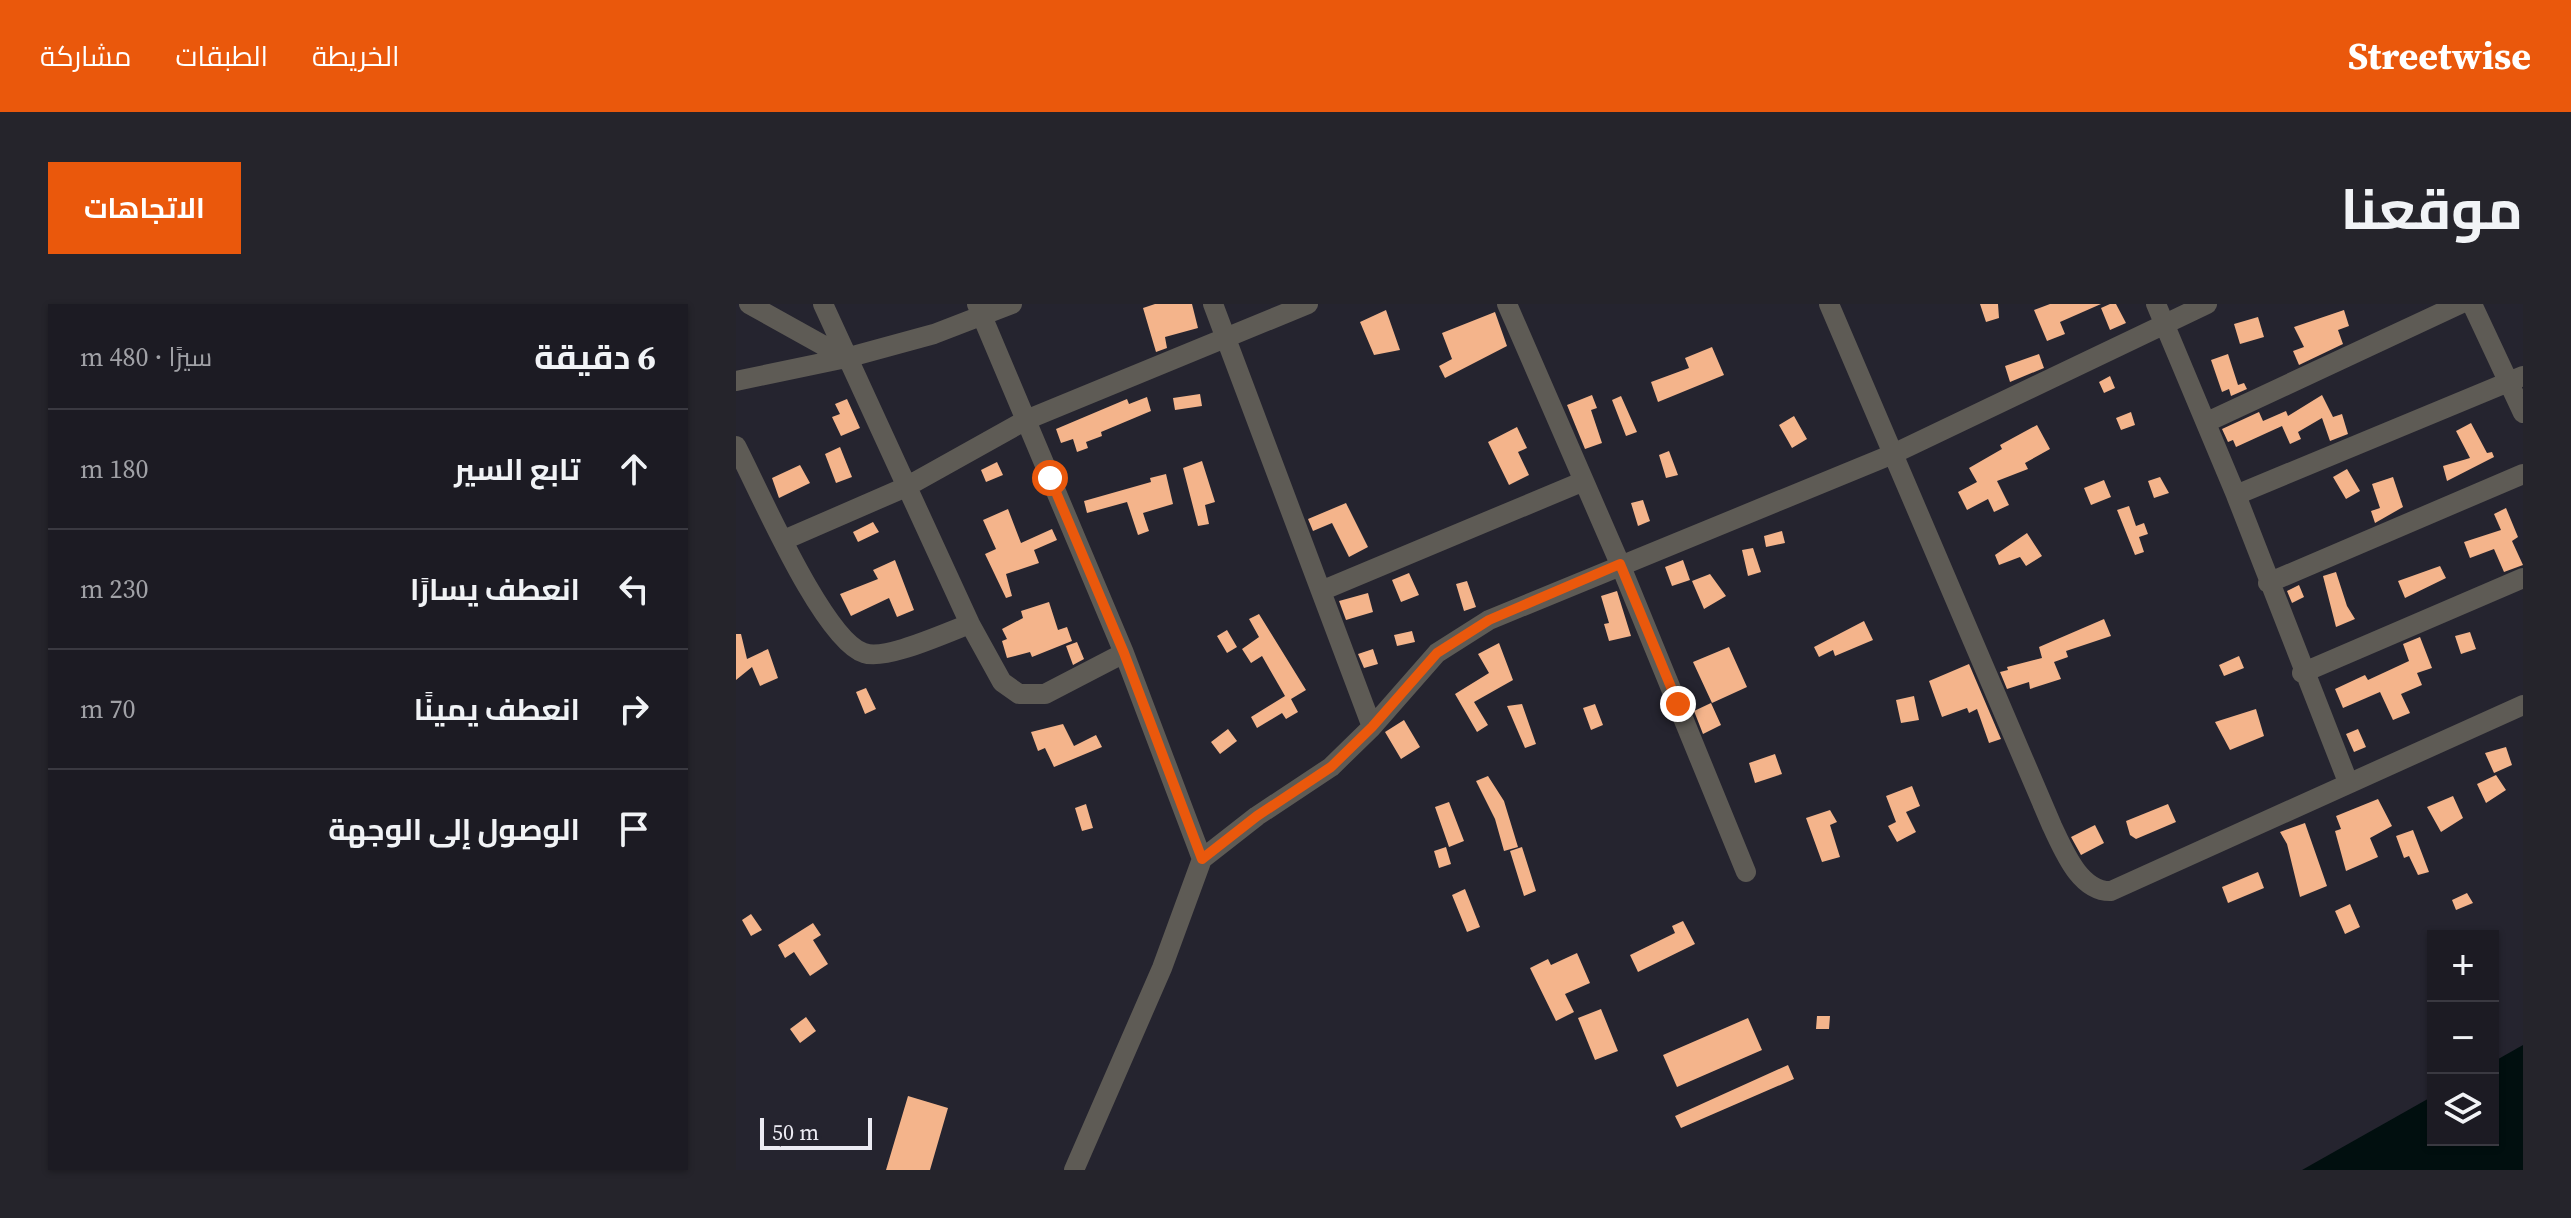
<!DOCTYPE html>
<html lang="ar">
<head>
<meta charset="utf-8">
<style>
  :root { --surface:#1c1b23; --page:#25242b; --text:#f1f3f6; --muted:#a0a1a6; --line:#3a3941; --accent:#ea580c }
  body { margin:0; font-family:"Source Serif 4",Cairo,serif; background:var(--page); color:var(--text); direction:rtl }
  .controls { position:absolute; right:24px; bottom:24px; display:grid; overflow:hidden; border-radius:0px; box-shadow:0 2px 6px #0004 }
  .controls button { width:72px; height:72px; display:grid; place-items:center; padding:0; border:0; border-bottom:2px solid var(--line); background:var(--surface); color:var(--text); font:40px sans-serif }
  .scale { position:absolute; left:24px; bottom:20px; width:112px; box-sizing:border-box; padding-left:8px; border:4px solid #ecebf3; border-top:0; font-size:22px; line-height:28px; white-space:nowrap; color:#ecebf3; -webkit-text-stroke:6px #25242f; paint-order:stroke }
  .stop { position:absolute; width:24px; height:24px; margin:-18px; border:6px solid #ea580c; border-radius:50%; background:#fff }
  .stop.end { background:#ea580c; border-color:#fff; box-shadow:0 2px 8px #0008 }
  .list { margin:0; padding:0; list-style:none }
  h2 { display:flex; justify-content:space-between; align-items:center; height:104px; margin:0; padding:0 32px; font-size:34px }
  h2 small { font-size:26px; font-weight:400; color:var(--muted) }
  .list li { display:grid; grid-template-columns:52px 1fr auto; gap:24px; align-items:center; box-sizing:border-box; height:120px; padding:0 32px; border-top:2px solid var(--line) }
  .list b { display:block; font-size:30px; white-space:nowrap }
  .list em { font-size:26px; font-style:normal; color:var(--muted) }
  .icon { flex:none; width:44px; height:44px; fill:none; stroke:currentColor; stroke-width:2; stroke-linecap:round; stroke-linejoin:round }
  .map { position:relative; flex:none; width:1787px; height:866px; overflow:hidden; direction:ltr; border-radius:0px }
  header { display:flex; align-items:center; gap:48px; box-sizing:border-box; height:112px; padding:0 40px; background:var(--accent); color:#fff }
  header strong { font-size:38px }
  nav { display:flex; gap:44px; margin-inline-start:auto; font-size:28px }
  .intro { display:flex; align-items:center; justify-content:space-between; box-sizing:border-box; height:192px; padding:0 48px }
  h1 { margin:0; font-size:56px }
  .button { padding:20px 36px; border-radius:0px; background:var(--accent); color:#fff; font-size:28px; font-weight:700 }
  main { display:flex; gap:48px; padding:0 48px }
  aside { flex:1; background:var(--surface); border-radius:0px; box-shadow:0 2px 6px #0004 }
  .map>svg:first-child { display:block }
  .water { fill:#010f0f }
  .building { fill:#f4b48b }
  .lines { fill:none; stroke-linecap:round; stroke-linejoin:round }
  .minor { stroke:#5e5b55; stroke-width:20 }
  .route { stroke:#ea580c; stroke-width:10 }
</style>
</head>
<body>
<header>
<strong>Streetwise</strong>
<nav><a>الخريطة</a><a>الطبقات</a><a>مشاركة</a></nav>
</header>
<div class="intro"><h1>موقعنا</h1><a class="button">الاتجاهات</a></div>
<main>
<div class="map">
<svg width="1787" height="866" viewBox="0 0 1787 866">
  <rect width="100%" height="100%" fill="#25242f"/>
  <path class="water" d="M1787,741V866H1566L1697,792V836H1757V758Z"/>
  <path class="building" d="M419,0H456L462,24L429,33L431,44L420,48L407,4Z
    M1244,0H1262L1263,14L1250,18Z
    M1314,0H1365L1324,18L1329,30L1311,37L1298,6Z
    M1374,0H1380L1390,19L1374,26L1365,4Z
    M650,6L664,46L638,51L624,18Z
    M1608,6L1613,22L1602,26L1607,40L1563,61L1557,47L1568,43L1558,23Z
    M759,8L771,42L709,74L703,62L716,55L706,29Z
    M1522,13L1528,33L1504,40L1498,20Z
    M976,43L988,71L922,98L915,78L953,64L949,54Z
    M1303,50L1308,64L1274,78L1269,62Z
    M1492,50L1502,81L1508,79L1511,85L1495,92L1493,85L1486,88L1475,56Z
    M1374,72L1379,84L1368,89L1363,78Z
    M464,90L466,102L439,106L437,94Z
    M856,91L861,104L855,106L866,139L849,145L831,101Z
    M1586,91L1597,113L1606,110L1612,130L1594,137L1586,114L1562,128L1565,135L1554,140L1546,122L1500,143L1497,136L1492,138L1486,125L1523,108L1527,117L1550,107L1552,112Z
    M885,92L901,128L890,132L876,96Z
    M411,93L415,107L365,128L366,132L350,138L352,144L341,148L337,135L325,139L320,125L391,95L393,100Z
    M111,95L124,124L105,132L96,113L104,110L99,100Z
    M1395,108L1399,121L1385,126L1380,114Z
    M1058,112L1071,135L1056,144L1043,121Z
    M1735,119L1751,149L1756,148L1758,153L1711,177L1707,162L1734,154L1720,127Z
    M1301,121L1314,145L1289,159L1292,165L1261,177L1273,201L1258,208L1252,195L1231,206L1222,188L1241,178L1233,164L1266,145L1264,141Z
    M781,123L791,144L782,148L793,171L773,181L752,138Z
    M104,143L116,173L100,179L89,150Z
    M933,147L942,171L930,174L923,151Z
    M466,157L479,198L469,201L473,220L462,222L447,164Z
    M261,158L267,171L250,178L245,166Z
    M64,161L74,179L43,194L36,174Z
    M1611,165L1624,187L1610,195L1597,173Z
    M430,170L437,200L407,209L413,227L402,231L391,198L351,209L348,197L415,178L414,174Z
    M1424,173L1433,189L1418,194L1412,177Z
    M1657,173L1667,203L1639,219L1635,207L1644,204L1636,180Z
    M1368,176L1375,193L1355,201L1348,184Z
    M907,196L914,217L902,222L895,199Z
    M610,199L632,243L613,253L596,219L577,227L572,215Z
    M1393,202L1400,222L1408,219L1412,230L1403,233L1408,248L1399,251L1381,206Z
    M1770,204L1782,233L1776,237L1787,261L1768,268L1758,245L1734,254L1728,238L1765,226L1758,210Z
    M272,205L285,239L316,225L321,236L298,246L303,259L270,270L276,292L270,294L249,250L260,245L247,216Z
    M137,218L143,228L122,238L117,228Z
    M1046,227L1049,239L1030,243L1028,232Z
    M1291,229L1306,252L1290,262L1284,253L1263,261L1259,251Z
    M1017,244L1025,268L1012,272L1006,246Z
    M159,256L178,306L161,313L153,294L115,312L104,290L142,275L137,266Z
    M947,256L954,276L936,282L929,263Z
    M1704,262L1710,274L1669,294L1662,277Z
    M1600,268L1611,302L1619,315L1600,323L1587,272Z
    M673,269L683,291L665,298L656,276Z
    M974,270L990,292L968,305L956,277Z
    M731,277L740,303L728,307L720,280Z
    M1563,281L1568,293L1556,299L1551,287Z
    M881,287L895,332L873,337L868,320L873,319L865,292Z
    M632,289L637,308L610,316L603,297Z
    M313,298L322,326L331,323L336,337L296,353L294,348L271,354L266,337L271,335L266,325L287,314L285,307Z
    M523,310L570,386L555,395L562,408L550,415L546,409L521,424L515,413L549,392L526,352L515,359L506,345L523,333L513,315Z
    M1368,315L1375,332L1330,347L1332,353L1318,358L1325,375L1294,385L1293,378L1271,385L1264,368L1272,366L1271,363L1306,354L1303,343Z
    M1128,317L1137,336L1099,352L1097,346L1083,353L1078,343Z
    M491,326L501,343L491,349L481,332Z
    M676,327L679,338L661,342L658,331Z
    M1734,328L1740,345L1725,350L1719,332Z
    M0,330H5L11,355L32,345L42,374L24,382L16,363L0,376Z
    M1684,333L1696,364L1681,369L1686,381L1665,390L1674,409L1657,416L1644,388L1607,404L1599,385L1629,371L1632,376L1673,357L1667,340Z
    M341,338L348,355L337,361L330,342Z
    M763,339L777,376L738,398L752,421L741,428L719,390L753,369L742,350Z
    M993,343L1011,383L976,399L957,358Z
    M637,345L642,360L628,364L622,350Z
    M1503,352L1508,364L1488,372L1483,361Z
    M1233,360L1265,435L1253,439L1241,405L1233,409L1231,404L1206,413L1193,377Z
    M130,384L140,405L129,410L120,388Z
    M1178,392L1183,416L1165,419L1160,396Z
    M975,399L985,421L967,430L958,407Z
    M786,400L800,440L789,444L771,402Z
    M859,400L867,421L855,426L847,404Z
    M1520,405L1528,432L1494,446L1479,418Z
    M668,416L684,443L665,455L649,428Z
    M327,420L338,442L360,431L366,443L318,463L309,444L302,447L295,428Z
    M492,425L501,437L484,450L475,438Z
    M1622,425L1630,443L1618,448L1610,430Z
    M1770,443L1776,461L1758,469L1749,449Z
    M1039,450L1046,470L1019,479L1013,459Z
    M1760,471L1770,486L1750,499L1741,480Z
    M752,472L768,497L782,543L768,547L759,515L740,477Z
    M1176,482L1184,502L1170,508L1180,528L1161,538L1152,522L1160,518L1150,492Z
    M1717,492L1727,514L1705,528L1691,503Z
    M1642,495L1656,522L1634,534L1642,553L1610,567L1599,527L1605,525L1600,512Z
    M713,498L728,537L713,543L699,503Z
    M350,500L357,524L346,527L339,504Z
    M1432,500L1440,518L1400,535L1394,531L1390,517Z
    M1094,506L1101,518L1094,521L1104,553L1086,558L1070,514Z
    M1569,519L1591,582L1564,593L1551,540L1544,528Z
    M1359,521L1368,539L1345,551L1335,533Z
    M1677,526L1693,568L1682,571L1673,552L1668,554L1660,532Z
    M710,543L715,560L703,564L698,547Z
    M786,543L800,587L788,592L774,547Z
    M1522,568L1528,584L1492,599L1486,583Z
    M729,585L744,623L731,628L716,591Z
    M1731,589L1737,599L1720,606L1716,596Z
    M1614,600L1624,623L1609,630L1599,607Z
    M15,610L26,626L15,632L6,616Z
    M947,617L959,640L902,668L894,651L939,629L936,622Z
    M77,619L85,631L77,636L92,660L74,672L58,648L49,654L42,641Z
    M841,649L854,679L829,690L838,708L820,717L794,664L812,655L815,661Z
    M865,705L882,747L859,756L842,714Z
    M1081,712H1094L1093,725H1080Z
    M70,713L80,727L64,739L54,725Z
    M1012,714L1026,746L941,783L927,751Z
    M1052,761L1058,775L945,824L939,812Z
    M172,792L212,804L194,866H150Z"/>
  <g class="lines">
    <path class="minor" d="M13,0L110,54L198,30L276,0
      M87,0L234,320L266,378L283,390H309L388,349
      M241,0L388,349L466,555
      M477,0L636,423
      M771,0L884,260L1010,568
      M1093,0L1316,522C1328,547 1344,588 1375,587L1787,401
      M1420,0L1500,191L1612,478
      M1736,0L1787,109
      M0,77L110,54
      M1471,118L1724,0
      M0,142C22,184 87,336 128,349C150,357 211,328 234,320
      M1500,191L1787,72
      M48,236L170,183L290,116L572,0
      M1532,279L1787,170
      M585,287L848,177
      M1566,369L1787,274
      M338,866L426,664L466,555L521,512L595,463L636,423L701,349L753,316L1157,150L1471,0"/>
  </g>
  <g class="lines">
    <path class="route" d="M314,174L388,349L466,555L521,512L595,463L636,423L701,349L753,316L884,260L942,400"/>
  </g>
</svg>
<div class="controls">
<button>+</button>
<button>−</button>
<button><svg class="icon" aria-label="layers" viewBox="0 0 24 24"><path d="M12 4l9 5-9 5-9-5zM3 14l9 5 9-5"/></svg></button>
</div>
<div class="scale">50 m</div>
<div class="stop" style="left:314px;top:174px"></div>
<div class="stop end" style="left:942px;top:400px"></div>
</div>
<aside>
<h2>6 دقيقة<small>سيرًا · 480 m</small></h2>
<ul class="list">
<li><svg class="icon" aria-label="ahead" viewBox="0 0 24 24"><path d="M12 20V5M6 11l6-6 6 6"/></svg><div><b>تابع السير</b></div><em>180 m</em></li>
<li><svg class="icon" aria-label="left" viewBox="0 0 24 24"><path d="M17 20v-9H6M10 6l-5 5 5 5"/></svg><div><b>انعطف يسارًا</b></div><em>230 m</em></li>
<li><svg class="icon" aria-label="right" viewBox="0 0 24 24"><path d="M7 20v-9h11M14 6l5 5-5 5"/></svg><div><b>انعطف يمينًا</b></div><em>70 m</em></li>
<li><svg class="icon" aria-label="arrive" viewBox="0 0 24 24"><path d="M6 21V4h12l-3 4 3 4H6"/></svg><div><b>الوصول إلى الوجهة</b></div></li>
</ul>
</aside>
</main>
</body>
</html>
